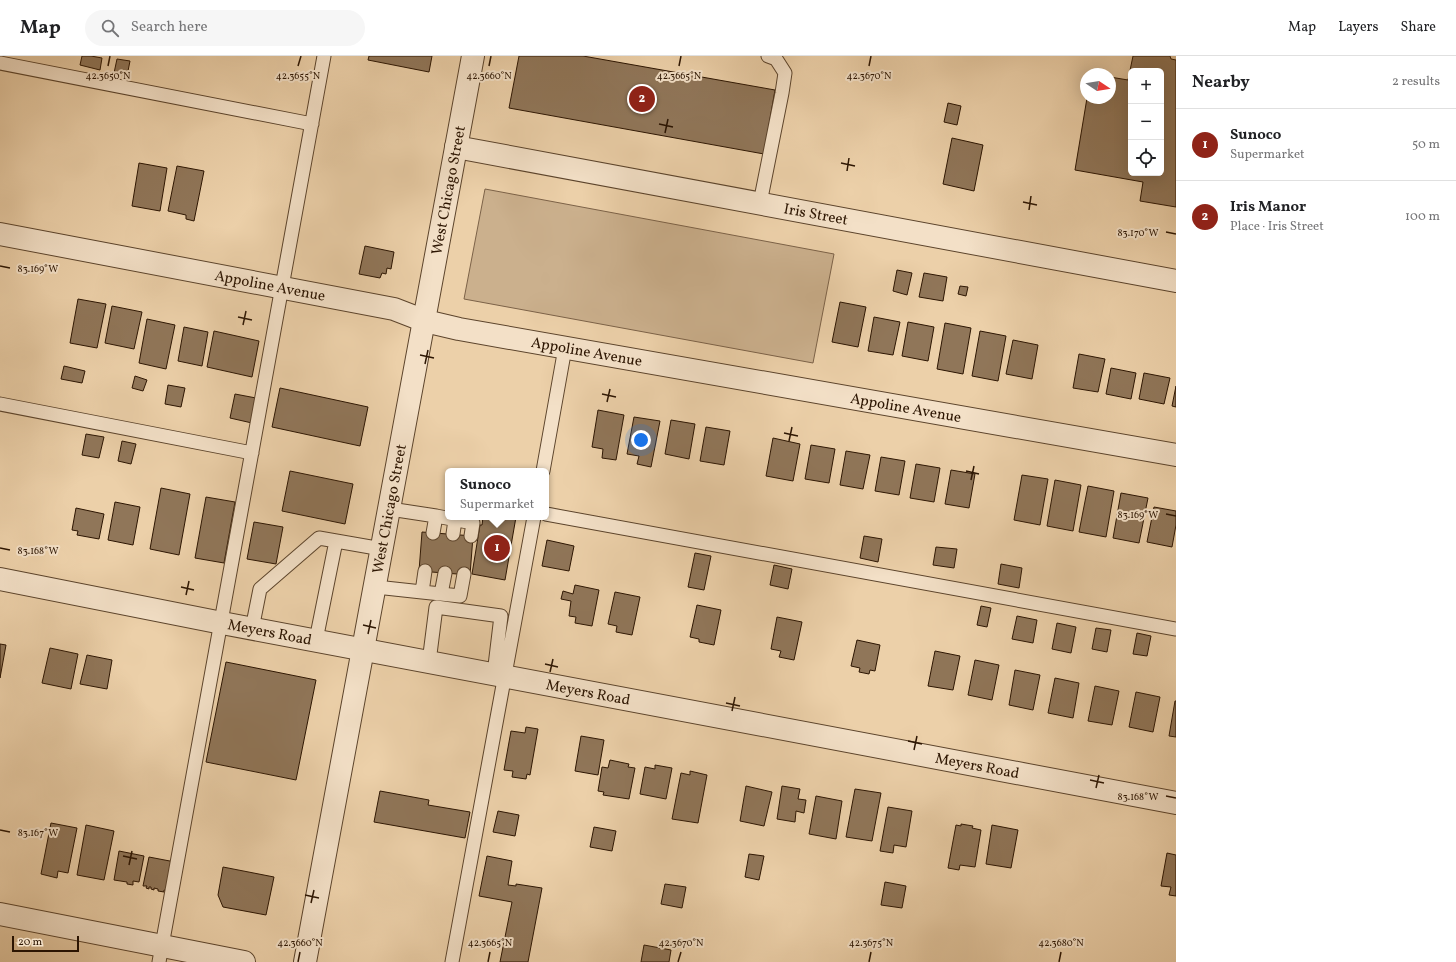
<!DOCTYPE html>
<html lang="en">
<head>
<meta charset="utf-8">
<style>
  :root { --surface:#fff; --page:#f6f6f6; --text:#202124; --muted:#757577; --line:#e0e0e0; --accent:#8f2418 }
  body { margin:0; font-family:Vollkorn,serif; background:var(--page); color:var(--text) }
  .controls { position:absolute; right:12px; top:12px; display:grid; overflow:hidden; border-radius:6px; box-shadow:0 4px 16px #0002 }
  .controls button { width:36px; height:36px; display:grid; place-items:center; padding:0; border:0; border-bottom:1px solid var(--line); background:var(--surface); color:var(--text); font:20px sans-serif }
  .compass { position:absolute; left:1080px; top:12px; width:36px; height:36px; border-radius:50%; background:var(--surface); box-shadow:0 4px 16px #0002; rotate:102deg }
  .scale { position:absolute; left:12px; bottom:10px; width:67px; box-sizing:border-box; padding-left:4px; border:2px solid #2c1502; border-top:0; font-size:11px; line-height:14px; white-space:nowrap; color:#2c1502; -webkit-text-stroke:3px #f3e0c7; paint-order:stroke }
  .you { position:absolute; left:641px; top:384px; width:14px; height:14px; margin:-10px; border:3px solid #fff; border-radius:50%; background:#1a73e8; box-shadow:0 0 0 6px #1a73e833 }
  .badge { display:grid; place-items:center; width:26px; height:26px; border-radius:50%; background:var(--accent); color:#fff; font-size:13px; font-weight:700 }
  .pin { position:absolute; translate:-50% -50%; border:2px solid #fff; box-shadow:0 1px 4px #0006 }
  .popup { position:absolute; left:445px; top:412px; width:104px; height:52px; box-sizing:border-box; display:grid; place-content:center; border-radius:6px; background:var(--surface); filter:drop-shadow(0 1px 3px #0005); font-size:13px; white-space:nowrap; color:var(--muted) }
  .popup b { font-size:15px; color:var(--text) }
  .popup::after { content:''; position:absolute; left:50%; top:100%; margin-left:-8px; border:8px solid transparent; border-top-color:var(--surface) }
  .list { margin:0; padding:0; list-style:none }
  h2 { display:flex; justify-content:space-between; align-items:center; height:52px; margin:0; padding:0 16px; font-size:17px }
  h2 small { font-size:13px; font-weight:400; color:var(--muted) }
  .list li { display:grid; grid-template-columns:26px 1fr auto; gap:12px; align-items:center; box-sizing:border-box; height:72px; padding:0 16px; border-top:1px solid var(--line) }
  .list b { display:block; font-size:15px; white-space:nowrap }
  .list p { margin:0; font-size:13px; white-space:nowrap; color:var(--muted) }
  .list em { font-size:13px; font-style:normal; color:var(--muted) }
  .icon { flex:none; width:22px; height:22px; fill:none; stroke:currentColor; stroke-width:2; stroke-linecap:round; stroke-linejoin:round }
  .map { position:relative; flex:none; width:1176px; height:906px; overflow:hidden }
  header { display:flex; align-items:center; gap:24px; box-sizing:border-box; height:56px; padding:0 20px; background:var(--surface); border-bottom:1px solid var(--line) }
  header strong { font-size:19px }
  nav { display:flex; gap:22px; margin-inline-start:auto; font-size:14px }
  .search { width:280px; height:36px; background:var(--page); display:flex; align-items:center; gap:10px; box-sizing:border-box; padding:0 14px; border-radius:22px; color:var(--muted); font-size:15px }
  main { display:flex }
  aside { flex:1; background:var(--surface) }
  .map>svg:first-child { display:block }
  .green { fill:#cbb08d; stroke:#7c6248 }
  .building { fill:#907659; stroke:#2c1502; fill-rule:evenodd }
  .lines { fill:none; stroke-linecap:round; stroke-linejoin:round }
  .service-casing { stroke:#5c442c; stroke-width:15 }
  .minor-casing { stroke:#5c442c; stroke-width:24 }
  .tertiary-casing { stroke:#5c442c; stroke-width:24 }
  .service { stroke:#f3e0c7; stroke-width:13 }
  .minor { stroke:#f3e0c7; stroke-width:22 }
  .tertiary { stroke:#f3e0c7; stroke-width:22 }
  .ticks { fill:none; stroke:#2c1502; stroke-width:1.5 }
  .labels { text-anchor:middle; stroke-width:4; stroke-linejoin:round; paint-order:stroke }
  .street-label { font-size:15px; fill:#2c1502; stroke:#f3e0c7 }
  .ticks-label { font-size:10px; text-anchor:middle; fill:#2c1502; stroke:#f3e0c7; stroke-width:4; stroke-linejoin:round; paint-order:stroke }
</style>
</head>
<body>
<header>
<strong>Map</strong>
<div class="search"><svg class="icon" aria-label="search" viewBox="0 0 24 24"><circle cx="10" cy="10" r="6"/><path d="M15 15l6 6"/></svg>Search here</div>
<nav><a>Map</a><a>Layers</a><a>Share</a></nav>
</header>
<main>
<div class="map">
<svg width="1176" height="906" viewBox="0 0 1176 906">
  <rect width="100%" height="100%" fill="#ecd0a9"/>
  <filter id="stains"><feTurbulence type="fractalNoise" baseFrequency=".005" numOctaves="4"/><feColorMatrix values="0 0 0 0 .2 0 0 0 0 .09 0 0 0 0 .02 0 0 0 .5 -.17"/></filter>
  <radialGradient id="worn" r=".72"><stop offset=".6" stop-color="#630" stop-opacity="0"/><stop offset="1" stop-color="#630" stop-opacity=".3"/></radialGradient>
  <path class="green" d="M485,133L834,198L813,307L464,243Z"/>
  <path class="building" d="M82,0H91L102,2L100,14L80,9Z
    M369,0H432L429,16L368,4Z
    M519,0H583L775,34L764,98L509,52Z
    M1133,0H1170L1171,3L1176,4V151L1140,145L1143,126L1075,114L1087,42H1110V21L1128,24ZM1131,15H1161V117H1131Z
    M117,3L130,5L127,20L114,17Z
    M948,47L961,50L957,69L944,66Z
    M952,82L983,89L974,135L943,128Z
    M139,107L167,112L160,155L132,150Z
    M177,110L204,115L194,165L186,163V159L168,155Z
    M365,190L394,196L391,213L387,212L386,218L382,217L380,222L359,218Z
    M897,214L912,217L907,239L893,235Z
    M924,217L947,221L943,245L919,241Z
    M960,230L968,231L966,240L958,238Z
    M78,243L106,248L97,292L70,287Z
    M840,246L866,251L858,291L832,286Z
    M112,250L142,256L134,293L105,287Z
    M874,261L900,266L893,299L868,295Z
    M147,263L175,269L166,313L139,307Z
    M908,266L934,271L928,305L902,300Z
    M945,267L971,272L963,318L937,313Z
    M184,271L208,276L202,310L178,305Z
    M214,275L259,285L252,321L207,311Z
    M980,275L1006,280L998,325L972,320Z
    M1013,284L1038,289L1032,323L1006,318Z
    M1079,298L1105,303L1098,336L1073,332Z
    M64,310L85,315L82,327L61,323Z
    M1111,312L1136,317L1131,343L1106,338Z
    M1144,317L1170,322L1164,348L1139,343Z
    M135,320L147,324L143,335L132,332Z
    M168,329L185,332L181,351L165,348Z
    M1176,330V351L1172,350Z
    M280,332L368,351L360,390L272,371Z
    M235,338L256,342L252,367L230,362Z
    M598,354L624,359L616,404L602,402L603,393L592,391Z
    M634,361L660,365L651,411L637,408L639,400L627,398Z
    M671,364L695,368L689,403L665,398Z
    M706,371L730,375L724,409L700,405Z
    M86,378L104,381L99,402L82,399Z
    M773,382L800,388L793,425L766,420Z
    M122,385L136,388L131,408L118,405Z
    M811,389L835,393L829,427L805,423Z
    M846,395L870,399L863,433L840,429Z
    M881,401L905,405L899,439L875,435Z
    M916,408L940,412L934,446L910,442Z
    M951,414L975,418L969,452L945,448Z
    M290,415L353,428L345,468L282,455Z
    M1022,419L1048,423L1040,469L1014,464Z
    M1055,424L1081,429L1073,475L1047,470Z
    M1088,430L1114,435L1106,481L1079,476Z
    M161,432L190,438L179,499L150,493Z
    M1121,437L1148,442L1139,487L1113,482Z
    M206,441L235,446L224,507L195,502Z
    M115,446L140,451L133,489L108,484Z
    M1154,451L1176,455V469L1172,491L1147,486Z
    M76,452L104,458L99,483L77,479L78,475L72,474Z
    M483,461H516L505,524L472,518L480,469H482Z
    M254,466L283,471L276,508L247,503Z
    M422,476L473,480L470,519L419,515Z
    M864,480L882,483L878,506L860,502Z
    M547,484L574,490L569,515L542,510Z
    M936,491L957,493L954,512L933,509Z
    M695,497L711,500L704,534L688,531Z
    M1001,508L1022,512L1019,532L998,528Z
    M774,509L792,513L788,533L770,529Z
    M575,529L599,534L592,570L575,567L576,561L569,560L571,545L561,543L563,535L573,538Z
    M615,536L640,541L632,579L616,576L617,570L608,568Z
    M697,549L721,554L714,589L699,586V583L690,581Z
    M981,550L991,552L987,571L977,569Z
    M1017,560L1037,564L1033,587L1012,583Z
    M777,561L802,566L794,604L779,601L781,595L771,593Z
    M1057,567L1076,571L1071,597L1052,593Z
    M1096,572L1111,574L1107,596L1092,593Z
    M1137,577L1151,580L1147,600L1133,598Z
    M857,584L880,589L875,615L870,614L869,618L859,616L860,612L851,610Z
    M0,588L6,589L0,622Z
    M50,592L78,598L71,633L42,627Z
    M935,595L960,600L953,634L928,630Z
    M87,599L112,604L107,633L80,628Z
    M975,604L999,609L992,644L968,639Z
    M226,606L316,624L296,724L206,706Z
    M1015,614L1040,619L1033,654L1009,649Z
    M1055,622L1079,627L1073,662L1048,657Z
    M1095,630L1119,635L1112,669L1088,665Z
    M1136,636L1160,641L1153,676L1129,671Z
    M1175,645H1176V681L1169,680Z
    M526,671L538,673L530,719L527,718L526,723L512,721L513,715L504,714L511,675L525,677Z
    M581,680L604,684L598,719L575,715Z
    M610,704L629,708L628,711L635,712L629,743L603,739L604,736L598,735L602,711L608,712Z
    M655,709L672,712L666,743L640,738L645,711L655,713Z
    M690,715L707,719L698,767L672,763L681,717L690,719Z
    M746,730L772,736L764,770L740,765Z
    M782,730L800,733L798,743L806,744L804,757L796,755L795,766L777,763Z
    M855,733L881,737L872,785L846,781Z
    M380,735L429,744L428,749L470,756L465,782L374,766Z
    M816,740L842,745L836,783L809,778Z
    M888,751L912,755L906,791L894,789L893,797L880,795Z
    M498,755L519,759L515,780L493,776Z
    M51,767L77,772L68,817L58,815L57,822L41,818Z
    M961,768L973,770L972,772L981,774L975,811L960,809L959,814L948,812L956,769L961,770Z
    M86,769L114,775L104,824L77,819Z
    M992,769L1018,774L1011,812L986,808Z
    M594,771L616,775L612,795L590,791Z
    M119,795L144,800L139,826L133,825V829L127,828V826L114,824Z
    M1167,797L1176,799V840L1169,839L1171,831L1161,830Z
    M749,798L764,800L759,824L745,821Z
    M487,800L512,805L508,829L516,830V828L542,832L528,906H500L512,846L479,840Z
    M149,801L175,806L170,835L164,834V836L158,835V833L154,832V834L151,833V831H149V833L146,832L147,830H143Z
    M223,811L274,821L266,859L223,851L218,839Z
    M885,826L906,830L902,852L881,849Z
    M665,828L686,831L682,852L661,848Z
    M644,889L671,894L669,906H641Z"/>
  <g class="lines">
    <g class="service-casing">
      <path id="service" d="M0,7L312,68
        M760,147L782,37L785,17L776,3L768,0
        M0,348L252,397
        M543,415L565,292
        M390,453L436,460L433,477
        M546,458L1176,573
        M436,460L473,467L471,480
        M453,478L455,464
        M376,531L422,536L425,515
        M422,536L460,540L464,518
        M441,538L445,517
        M252,573L260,533L319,482L382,493
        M316,584L336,485
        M429,606L436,551L501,560L494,618
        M159,906L324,0
        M452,906L534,461"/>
    </g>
    <g class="minor-casing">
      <g id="minor">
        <path id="s1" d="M456,91L1176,225"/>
        <path id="s2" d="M0,178L394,253L425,265L459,273L1176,399"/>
        <path d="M0,858L244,906"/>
      </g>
    </g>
    <g class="tertiary-casing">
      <g id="tertiary">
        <path id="s3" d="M0,523L222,567L1176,747"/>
        <path id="s4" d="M305,906L473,0"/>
      </g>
    </g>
    <use href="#service" class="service"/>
    <use href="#minor" class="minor"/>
    <use href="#tertiary" class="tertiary"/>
  </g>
  <path class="ticks" d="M108,10L110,0M298,10L301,0M489,10L491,0M679,10L681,0M869,10L871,0M659,68L673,71M665,77L668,63M841,107L855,110M847,115L849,102M1023,146L1037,149M1029,154L1031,140M1166,176L1176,178M0,210L10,212M238,261L252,264M243,269L246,255M420,299L434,302M425,308L428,294M602,338L616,341M607,346L610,333M784,377L798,380M789,385L792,371M966,415L979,418M971,424L974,410M1166,458L1176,460M0,492L10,494M181,531L194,534M186,539L189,525M363,569L376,572M368,578L371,564M545,608L558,611M550,616L553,603M726,647L740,650M732,655L735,641M908,685L922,688M914,694L917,680M1090,724L1104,727M1096,732L1099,719M1166,740L1176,742M0,774L10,776M123,800L137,803M129,809L132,795M305,839L319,842M311,847L314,834M298,906L300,896M488,906L490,896M678,906L681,896M869,906L871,896M1059,906L1061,896"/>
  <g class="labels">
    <g class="street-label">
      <text dy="5" stroke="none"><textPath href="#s4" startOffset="785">West Chicago Street</textPath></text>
      <text dy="5" stroke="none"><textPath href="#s1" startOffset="366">Iris Street</textPath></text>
      <text dy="5" stroke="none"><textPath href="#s2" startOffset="275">Appoline Avenue</textPath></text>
      <text dy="5" stroke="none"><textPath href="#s2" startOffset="599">Appoline Avenue</textPath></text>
      <text dy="5" stroke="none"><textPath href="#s2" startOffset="923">Appoline Avenue</textPath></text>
      <text dy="5" stroke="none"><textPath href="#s4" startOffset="461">West Chicago Street</textPath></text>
      <text dy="5" stroke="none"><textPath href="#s3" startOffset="275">Meyers Road</textPath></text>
      <text dy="5" stroke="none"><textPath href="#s3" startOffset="599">Meyers Road</textPath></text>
      <text dy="5" stroke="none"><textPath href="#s3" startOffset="995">Meyers Road</textPath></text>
    </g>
  </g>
  <g class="ticks-label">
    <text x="108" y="23">42.3650°N</text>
    <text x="298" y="23">42.3655°N</text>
    <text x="489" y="23">42.3660°N</text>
    <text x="679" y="23">42.3665°N</text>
    <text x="869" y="23">42.3670°N</text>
    <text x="1138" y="180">83.170°W</text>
    <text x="38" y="216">83.169°W</text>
    <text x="1138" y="462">83.169°W</text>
    <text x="38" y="498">83.168°W</text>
    <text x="1138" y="744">83.168°W</text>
    <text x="38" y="780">83.167°W</text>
    <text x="300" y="890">42.3660°N</text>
    <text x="490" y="890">42.3665°N</text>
    <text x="681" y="890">42.3670°N</text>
    <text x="871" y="890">42.3675°N</text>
    <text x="1061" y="890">42.3680°N</text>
  </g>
  <rect width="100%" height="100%" filter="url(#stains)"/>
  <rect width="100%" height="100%" fill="url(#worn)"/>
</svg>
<div class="controls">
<button>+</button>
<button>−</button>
<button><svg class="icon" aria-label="locate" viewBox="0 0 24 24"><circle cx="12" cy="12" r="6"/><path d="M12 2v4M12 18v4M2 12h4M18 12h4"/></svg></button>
</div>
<svg class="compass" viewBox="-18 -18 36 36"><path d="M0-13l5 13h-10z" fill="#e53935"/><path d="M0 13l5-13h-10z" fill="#757577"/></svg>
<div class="scale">20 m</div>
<div class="you"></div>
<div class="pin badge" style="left:497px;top:492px">1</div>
<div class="popup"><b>Sunoco</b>Supermarket</div>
<div class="pin badge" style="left:642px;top:43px">2</div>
</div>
<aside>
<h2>Nearby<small>2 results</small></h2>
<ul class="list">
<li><span class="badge">1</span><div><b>Sunoco</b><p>Supermarket</p></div><em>50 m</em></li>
<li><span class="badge">2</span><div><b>Iris Manor</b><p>Place · Iris Street</p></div><em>100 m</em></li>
</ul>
</aside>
</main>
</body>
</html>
